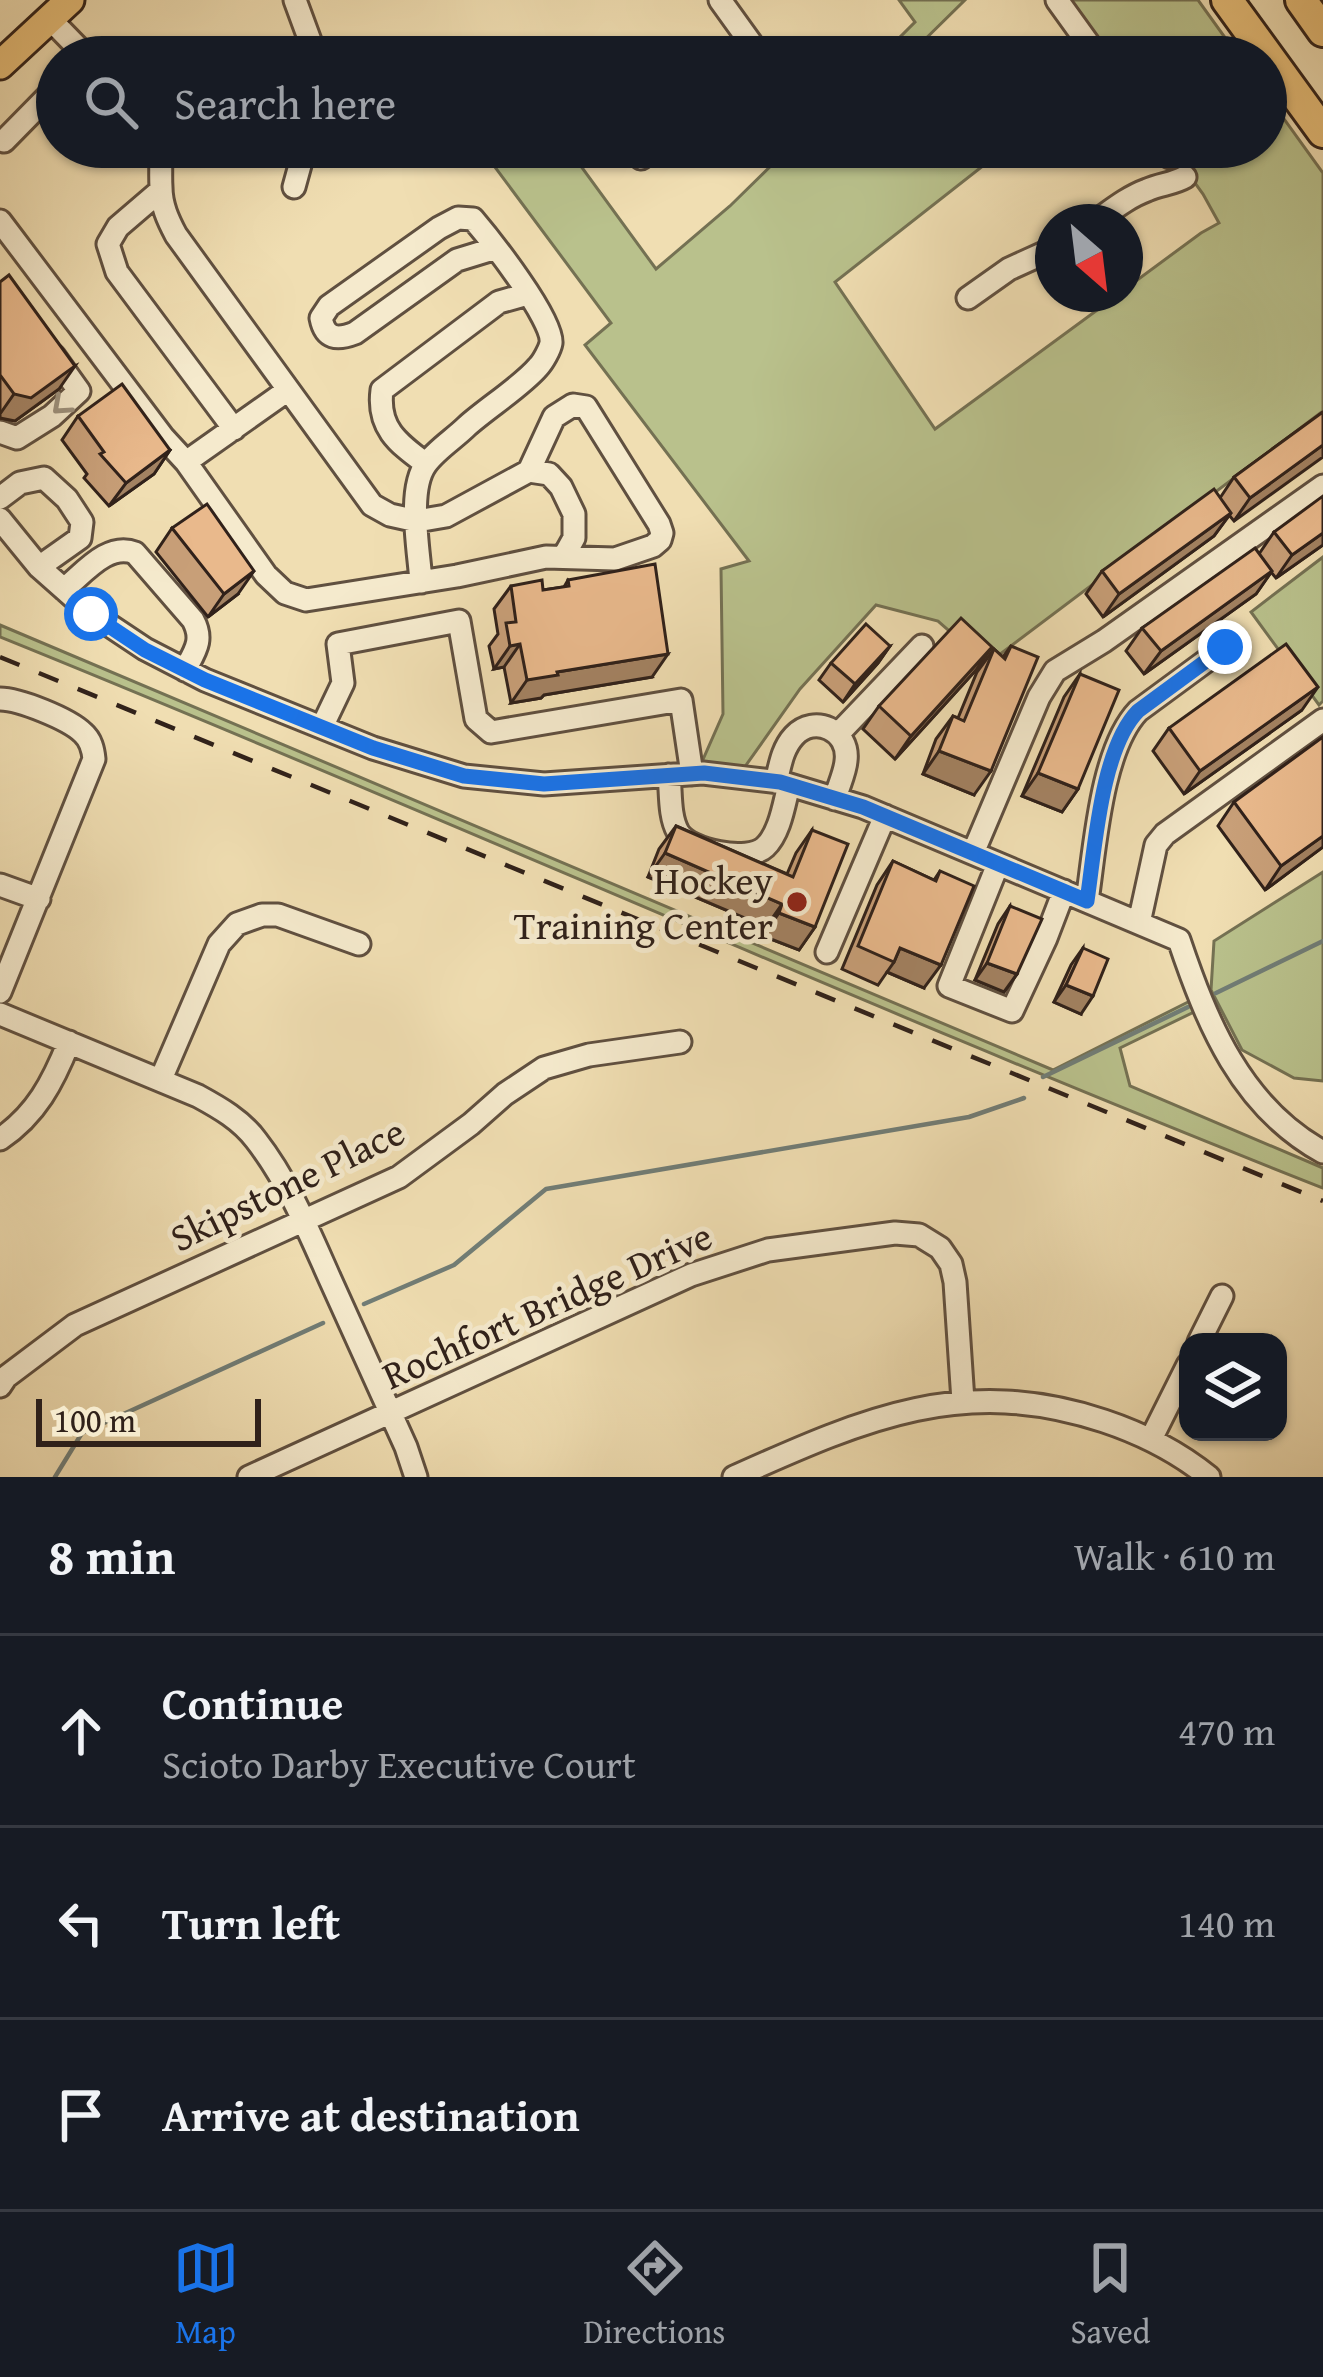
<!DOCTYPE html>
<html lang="en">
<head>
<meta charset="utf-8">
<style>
  :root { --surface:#171b24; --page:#242831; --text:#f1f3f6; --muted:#9ea1a6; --line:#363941; --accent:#1a73e8 }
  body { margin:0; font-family:"Gentium Book Plus",serif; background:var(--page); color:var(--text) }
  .controls { position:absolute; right:36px; bottom:36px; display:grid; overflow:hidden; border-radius:24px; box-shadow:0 3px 9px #0004 }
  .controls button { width:108px; height:108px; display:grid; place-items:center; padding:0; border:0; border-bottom:3px solid var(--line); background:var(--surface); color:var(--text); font:60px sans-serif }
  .compass { position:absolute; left:1035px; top:204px; width:108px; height:108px; border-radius:50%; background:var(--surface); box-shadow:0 3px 9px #0004; rotate:152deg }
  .scale { position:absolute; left:36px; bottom:30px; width:225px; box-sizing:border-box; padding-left:12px; border:6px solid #30211a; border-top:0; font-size:33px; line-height:42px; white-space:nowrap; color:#30211a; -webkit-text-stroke:9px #f5eacd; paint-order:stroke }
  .stop { position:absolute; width:36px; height:36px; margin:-27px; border:9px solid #1a73e8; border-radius:50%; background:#fff }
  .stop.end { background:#1a73e8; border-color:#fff; box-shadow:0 3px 12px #0008 }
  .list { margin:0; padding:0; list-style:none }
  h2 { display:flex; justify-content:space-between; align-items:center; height:156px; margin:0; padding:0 48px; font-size:51px }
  h2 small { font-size:39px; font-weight:400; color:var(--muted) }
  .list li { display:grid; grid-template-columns:78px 1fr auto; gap:36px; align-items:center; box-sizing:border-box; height:192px; padding:0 48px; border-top:3px solid var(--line) }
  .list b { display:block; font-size:45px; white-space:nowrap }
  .list p { margin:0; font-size:39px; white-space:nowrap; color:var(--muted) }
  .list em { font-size:39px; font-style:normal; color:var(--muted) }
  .icon { flex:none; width:66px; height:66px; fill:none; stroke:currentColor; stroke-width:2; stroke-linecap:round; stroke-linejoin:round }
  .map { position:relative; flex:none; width:1323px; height:1477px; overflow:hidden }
  .search { position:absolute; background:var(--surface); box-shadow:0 3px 9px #0004; left:36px; right:36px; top:36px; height:132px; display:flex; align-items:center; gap:30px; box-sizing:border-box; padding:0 42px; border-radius:66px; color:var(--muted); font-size:45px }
  .sheet { height:732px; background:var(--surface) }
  nav { display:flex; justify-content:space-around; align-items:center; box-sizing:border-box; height:168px; border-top:3px solid var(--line); background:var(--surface); font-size:33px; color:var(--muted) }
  nav a { display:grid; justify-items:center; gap:6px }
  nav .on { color:var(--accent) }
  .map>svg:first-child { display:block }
  .green { fill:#b9c18c; stroke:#747153; stroke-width:3 }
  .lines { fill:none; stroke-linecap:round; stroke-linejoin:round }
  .stream { stroke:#717d76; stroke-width:4.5 }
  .minor-casing { stroke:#605040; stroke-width:27 }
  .major-casing { stroke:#30211a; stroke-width:33 }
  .highway-casing { stroke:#30211a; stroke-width:36 }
  .minor { stroke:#f5eacd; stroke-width:21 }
  .major { stroke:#e8bf79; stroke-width:27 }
  .highway { stroke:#e8bf79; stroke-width:30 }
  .rail { stroke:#30211a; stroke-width:4.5; stroke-dasharray:21 21; stroke-linecap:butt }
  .wall { fill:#c89f78; stroke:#30211a; stroke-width:3 }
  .shaded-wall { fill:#a38262; stroke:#30211a; stroke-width:3 }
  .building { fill:#e9b98c; stroke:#30211a; stroke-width:3 }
  .oneway { stroke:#9c907c }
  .route { stroke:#1a73e8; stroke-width:15 }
  .poi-dot { fill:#8f2418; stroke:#f5eacd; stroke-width:4.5 }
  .labels { text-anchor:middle; stroke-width:10; stroke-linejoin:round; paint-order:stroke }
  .poi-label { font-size:39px; fill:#30211a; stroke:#f5eacd; text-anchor:end }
  .street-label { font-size:39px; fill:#30211a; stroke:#f5eacd }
</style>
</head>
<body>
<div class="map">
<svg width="1323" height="1477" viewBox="0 0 1323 1477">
  <rect width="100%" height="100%" fill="#f0deb2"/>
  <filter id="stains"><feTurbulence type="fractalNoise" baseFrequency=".00167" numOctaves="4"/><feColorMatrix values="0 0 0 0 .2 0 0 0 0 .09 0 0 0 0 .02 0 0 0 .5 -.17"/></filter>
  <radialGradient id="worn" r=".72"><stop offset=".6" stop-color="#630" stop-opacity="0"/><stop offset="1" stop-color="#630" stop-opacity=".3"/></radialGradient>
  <path class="green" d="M899,0H965L907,57H880L915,22Z
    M1063,0H1198L1239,57H1104Z
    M1266,94L1323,173V411L987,664L938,621L876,605L800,689L744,768L701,764L723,714L721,569L749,561L585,345L611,323L480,147H567L656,269L730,206L790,147H944L950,153L960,147H1007L835,282L935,429L1119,294H1125V289L1201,233L1219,223L1203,194L1169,147H1266Z
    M1323,557V701L1319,705L1251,612Z
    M0,625L1053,1070L1192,1000L1196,1011L1120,1048L1130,1086L1323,1168V1188C878,1013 443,816 0,637Z
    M1323,872V1081L1294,1078L1242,1050L1211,990L1214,941Z"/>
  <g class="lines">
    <path class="stream" d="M1216,993L1323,941
      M1043,1077L1188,1007
      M364,1304L454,1265L546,1189L969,1117L1024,1098
      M55,1477L82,1433L323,1323"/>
    <g class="minor-casing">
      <path id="minor" d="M295,0L316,57
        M720,0L761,57
        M1057,0L1098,57
        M50,19L87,57
        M4,141L57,87
        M1163,147L1170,157
        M641,158L656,147
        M294,187L305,147
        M160,191L118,227L108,244L117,272L234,429
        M0,221L163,437L186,462L266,575L285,593L306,600L457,576L546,557L615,559L653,546L660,540L662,533L659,524L586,407L573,405L554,417L529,471L446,516L417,521L390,515L372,505L176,235C168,220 161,205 161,187C160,173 162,161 159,147
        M1095,222C1112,210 1128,197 1147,190C1160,184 1173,184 1185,177
        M968,298L1009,269L1053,249
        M0,432L17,438L52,416L79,391L54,356
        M186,462L288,390
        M426,464C398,443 377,428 382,390L499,302L528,294
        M529,471L549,474L561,487L574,514V538L564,556
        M0,498L20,483L44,478L67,499L82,522L80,538L39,567
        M0,519L39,567L91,613L145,649L205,680L373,748L464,776L544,784L703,773L780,782L863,807L1179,940C1207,1023 1241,1107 1323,1152
        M421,582C419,550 407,490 426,464C436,450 455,438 467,426C487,408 522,386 538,367C543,362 550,349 551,343C554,320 490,239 473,219L458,218L439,228L329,306L321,318C325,339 337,340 355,333L457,260L496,248
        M64,589C84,573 108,542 135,553L193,620C204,640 195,651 185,670
        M0,699C19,699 69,719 83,733C91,740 93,749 94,759L0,992
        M322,727L343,683L338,644L459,621L476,719L491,732L681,700L692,774
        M839,733L922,646
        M669,775C671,793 669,816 678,832C689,851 748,863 765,847C780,833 784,804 789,785
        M776,782C780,766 782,749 794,736C814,714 850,730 846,761C845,773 838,787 835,799
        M973,853L1039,697L1055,671L1104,641L1323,486
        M998,864L949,986L1012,1011L1046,938L1064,891
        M0,885L39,899
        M1087,901C1095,848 1101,750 1138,711L1225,647
        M1139,923L1156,845L1165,834L1323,720
        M827,952L885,816
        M0,1014L198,1096C220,1108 241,1120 256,1140C288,1181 309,1232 330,1279C355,1335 381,1391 406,1447L416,1477
        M161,1079L219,944L237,924L262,915H278L359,944
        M0,1139C36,1115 53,1082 69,1042
        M1199,1342L1222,1296
        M0,1386L6,1377L75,1325L399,1177L471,1124L505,1094L544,1068L589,1055L680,1042
        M1151,1439L1188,1365
        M249,1477L691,1275L768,1250L895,1233L919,1235L940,1248L951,1264L955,1282L963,1401
        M734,1477C862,1420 962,1374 1104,1421C1143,1434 1177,1451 1209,1477"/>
    </g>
    <g class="major-casing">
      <path id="major" d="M0,65L70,0"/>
    </g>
    <g class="highway-casing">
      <path id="highway" d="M1227,0L1323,132
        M1301,0L1323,31"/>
    </g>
    <use href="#minor" class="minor"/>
    <use href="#major" class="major"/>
    <use href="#highway" class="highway"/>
    <path class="rail" d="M0,657L1323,1201"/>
  </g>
  <path class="wall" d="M0,282L59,389L15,421L0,418Z
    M1323,412L1234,521L1229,515L1214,536L1103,617L1086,594L1102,571L1220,498L1234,477Z
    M78,416L170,450L154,474L109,506L84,478L87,474L62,440Z
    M172,528L238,594L208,617L156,552Z
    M1274,532L1323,545L1276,578L1271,572L1256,594L1144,674L1126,651L1142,628L1259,554Z
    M568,580L652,677L544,695L541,698L511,703L504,667L494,669L489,646L498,634L494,609L511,586L543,590L564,587Z
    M890,646L878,663L843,702L819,680L831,663Z
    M1011,646L974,795L923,774L936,739L953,716L958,718L977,672L994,649L1003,657Z
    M976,670L895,759L863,729L879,706Z
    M1080,674L1078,789L1062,812L1022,796L1064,697Z
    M1302,710L1184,794L1153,751L1169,728Z
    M1323,737V847L1265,890L1218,826L1234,802Z
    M676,826L787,874L796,853L812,830L815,927L799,950L763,936L766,927L648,877L659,849Z
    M893,861L934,880L940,871L924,988L887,972L878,985L842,969L877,885Z
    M1010,906L1017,974L1004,992L975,980L998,924Z
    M1083,948L1081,1014L1054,1002L1071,965Z"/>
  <path class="shaded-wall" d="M75,366L59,389L15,421L0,418V414L14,394Z
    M1323,445V457L1234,521L1250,498Z
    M170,450L154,474L109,506L126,483Z
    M1231,513L1214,536L1103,617L1119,594Z
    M1323,533V545L1276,578L1292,555Z
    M254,571L238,594L208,617L224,594Z
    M1272,571L1256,594L1144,674L1161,651Z
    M520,644L504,667L494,669L510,646Z
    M890,646L878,663L843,702L855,684Z
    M992,647L976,670L895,759L911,736Z
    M668,654L652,677L544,695L541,698L511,703L527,680L557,672Z
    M1318,687L1302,710L1184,794L1200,771Z
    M939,751L991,771L974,795L923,774Z
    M1038,773L1078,789L1062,812L1022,796Z
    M1323,836V847L1265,890L1281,866Z
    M665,853L782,904L766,927L648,877Z
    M779,913L815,927L799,950L763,936Z
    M900,948L941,965L924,988L887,972L894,962Z
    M987,963L1017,974L1004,992L975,980Z
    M1066,985L1093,996L1081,1014L1054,1002Z"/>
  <path class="building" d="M9,275L75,366L31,398L14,394L0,375V282Z
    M122,384L170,450L126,483L100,454L104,452L78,416Z
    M1323,412V445L1250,498L1234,477Z
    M1214,489L1231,513L1119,594L1102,571Z
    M1323,496V533L1292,555L1274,532Z
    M207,504L254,571L224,594L172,528Z
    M1255,548L1272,571L1161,651L1142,628Z
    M655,564L668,654L557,672L558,675L527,680L520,644L510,646L506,623L516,622L511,586L542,580L543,590L569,586L568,580Z
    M961,618L992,647L911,736L879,706Z
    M866,624L890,646L855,684L831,663Z
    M1286,644L1318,687L1200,771L1169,728Z
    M1011,646L1038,657L991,771L939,751L953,716L964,721L994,649L1005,659Z
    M1080,674L1119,690L1078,789L1038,773Z
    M1323,737V836L1281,866L1234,802Z
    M676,826L793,877L812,830L848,844L815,927L779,913L782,904L665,853Z
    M893,861L936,881L940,871L974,886L941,965L900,948L894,962L858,946Z
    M1010,906L1042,919L1017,974L987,963Z
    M1083,948L1108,959L1093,996L1066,985Z"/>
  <defs><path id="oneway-chevron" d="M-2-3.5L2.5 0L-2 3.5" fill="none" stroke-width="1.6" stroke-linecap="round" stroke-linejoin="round" transform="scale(3)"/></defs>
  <use class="oneway" href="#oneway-chevron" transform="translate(61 406) rotate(138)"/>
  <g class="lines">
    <path class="route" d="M91,614L145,650L205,680L373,748L464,776L544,784L704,773L780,782L863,807L1087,901C1095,848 1101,749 1138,711L1225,647"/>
  </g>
  <circle class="poi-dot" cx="797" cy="902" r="12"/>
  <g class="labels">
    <g class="poi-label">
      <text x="773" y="894">Hockey<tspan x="773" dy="45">Training Center</tspan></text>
    </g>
    <g class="street-label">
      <text transform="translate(287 1184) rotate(-26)" y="14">Skipstone Place</text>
      <text transform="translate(547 1305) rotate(-24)" y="14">Rochfort Bridge Drive</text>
    </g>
  </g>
  <rect width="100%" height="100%" filter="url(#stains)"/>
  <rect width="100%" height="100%" fill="url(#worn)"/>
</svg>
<div class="controls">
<button><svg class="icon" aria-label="layers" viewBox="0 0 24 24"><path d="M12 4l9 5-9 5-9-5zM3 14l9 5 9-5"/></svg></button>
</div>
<svg class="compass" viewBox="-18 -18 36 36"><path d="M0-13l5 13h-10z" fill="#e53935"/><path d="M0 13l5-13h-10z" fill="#9ea1a6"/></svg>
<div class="scale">100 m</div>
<div class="stop" style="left:91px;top:614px"></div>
<div class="stop end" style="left:1225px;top:647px"></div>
<div class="search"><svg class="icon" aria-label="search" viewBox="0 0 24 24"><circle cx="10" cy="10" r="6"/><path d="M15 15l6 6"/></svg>Search here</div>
</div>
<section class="sheet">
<h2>8 min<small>Walk · 610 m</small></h2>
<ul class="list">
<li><svg class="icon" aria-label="ahead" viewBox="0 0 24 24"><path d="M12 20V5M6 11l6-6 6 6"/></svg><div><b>Continue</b><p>Scioto Darby Executive Court</p></div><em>470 m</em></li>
<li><svg class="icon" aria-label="left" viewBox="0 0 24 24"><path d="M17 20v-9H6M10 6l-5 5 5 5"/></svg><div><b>Turn left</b></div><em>140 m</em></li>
<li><svg class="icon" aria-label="arrive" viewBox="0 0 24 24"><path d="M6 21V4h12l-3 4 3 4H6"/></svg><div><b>Arrive at destination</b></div></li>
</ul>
</section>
<nav>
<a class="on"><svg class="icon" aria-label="map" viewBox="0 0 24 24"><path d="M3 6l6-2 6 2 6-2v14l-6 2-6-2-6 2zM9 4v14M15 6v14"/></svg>Map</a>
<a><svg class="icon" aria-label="directions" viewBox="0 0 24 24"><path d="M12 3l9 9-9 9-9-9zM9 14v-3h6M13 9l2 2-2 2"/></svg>Directions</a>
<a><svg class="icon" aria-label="saved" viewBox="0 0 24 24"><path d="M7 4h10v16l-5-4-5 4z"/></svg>Saved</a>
</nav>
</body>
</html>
